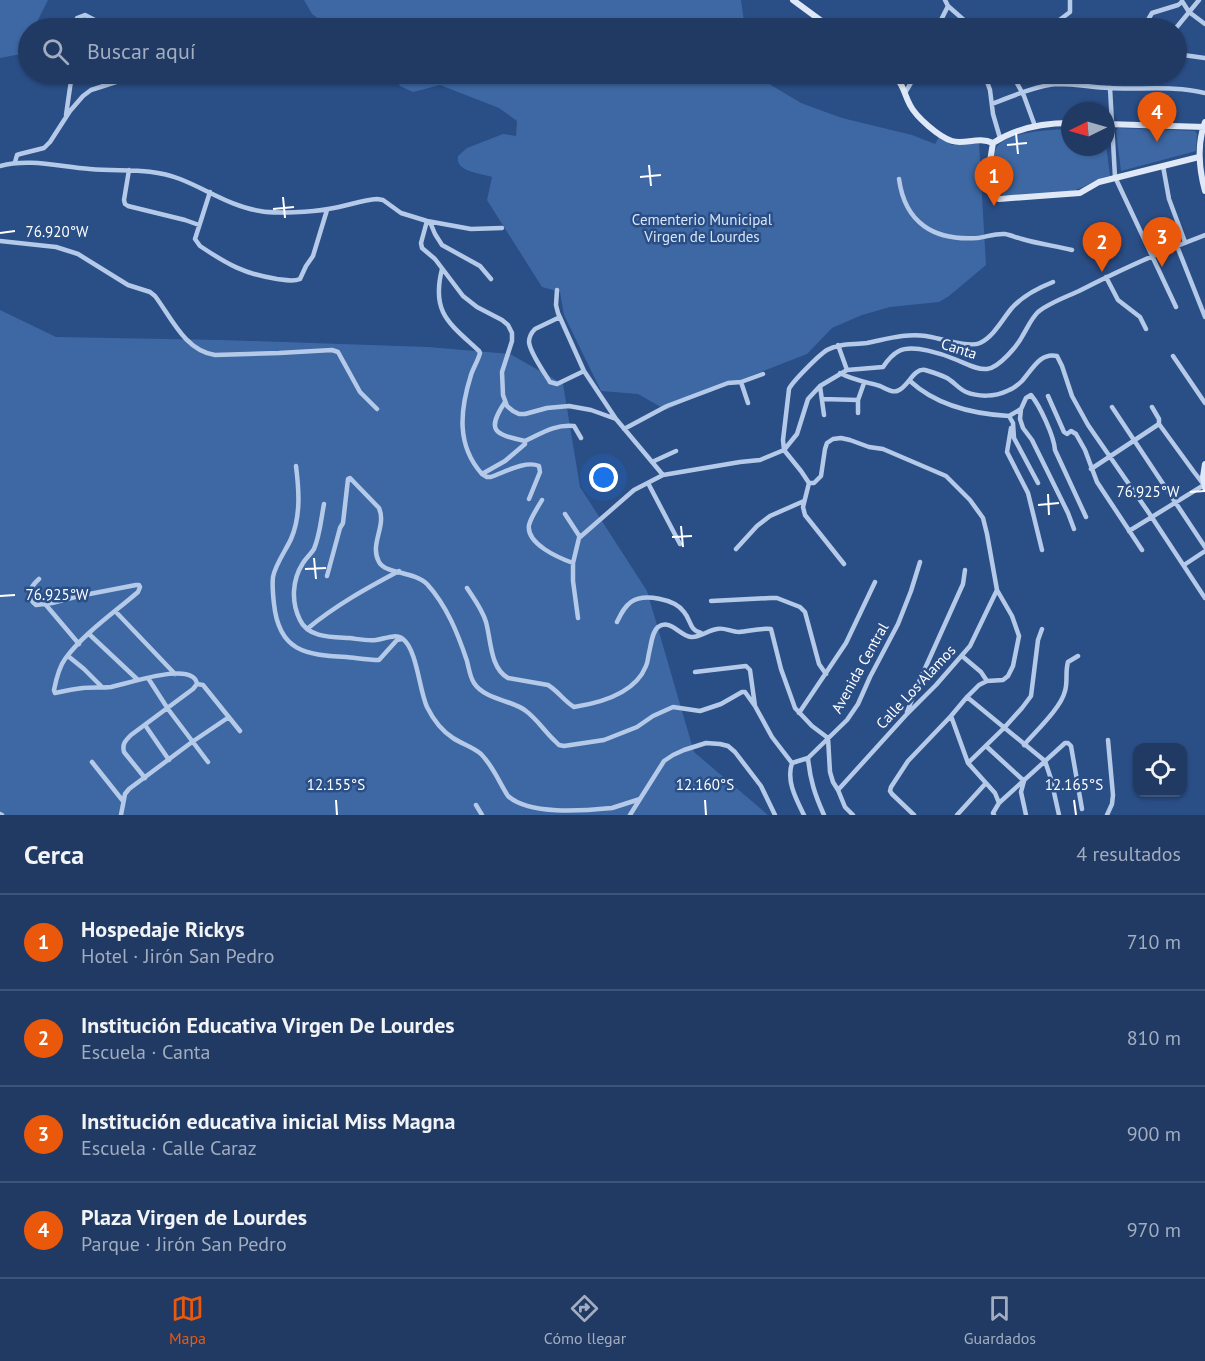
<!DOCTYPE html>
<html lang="es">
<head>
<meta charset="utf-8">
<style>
  :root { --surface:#203a64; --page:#2d456d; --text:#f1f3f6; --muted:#a2adbf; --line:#3d5478; --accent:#ea580c }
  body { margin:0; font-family:"PT Sans",sans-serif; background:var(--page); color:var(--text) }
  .controls { position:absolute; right:18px; bottom:18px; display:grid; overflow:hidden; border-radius:12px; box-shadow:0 2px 4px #0004 }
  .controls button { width:54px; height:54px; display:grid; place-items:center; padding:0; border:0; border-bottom:2px solid var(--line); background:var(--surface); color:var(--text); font:30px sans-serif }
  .compass { position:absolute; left:1061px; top:102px; width:54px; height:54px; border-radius:50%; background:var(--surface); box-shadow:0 2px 4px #0004; rotate:265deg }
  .you { position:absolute; left:604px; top:478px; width:21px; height:21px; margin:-15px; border:4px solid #fff; border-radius:50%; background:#1a73e8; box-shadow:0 0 0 9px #1a73e833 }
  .badge { display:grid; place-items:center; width:39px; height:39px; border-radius:50%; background:var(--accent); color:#fff; font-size:20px; font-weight:700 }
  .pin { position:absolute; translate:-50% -50px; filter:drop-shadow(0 2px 3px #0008) }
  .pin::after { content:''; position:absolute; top:32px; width:21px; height:18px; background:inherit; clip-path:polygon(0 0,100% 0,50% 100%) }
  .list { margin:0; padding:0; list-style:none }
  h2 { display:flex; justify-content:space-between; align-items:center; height:78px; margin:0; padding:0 24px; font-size:26px }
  h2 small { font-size:20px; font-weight:400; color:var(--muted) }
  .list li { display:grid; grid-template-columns:39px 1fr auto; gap:18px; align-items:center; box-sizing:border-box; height:96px; padding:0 24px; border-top:2px solid var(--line) }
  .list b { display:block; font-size:22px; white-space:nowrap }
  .list p { margin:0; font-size:20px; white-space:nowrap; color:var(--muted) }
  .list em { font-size:20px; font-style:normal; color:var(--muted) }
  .icon { flex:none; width:33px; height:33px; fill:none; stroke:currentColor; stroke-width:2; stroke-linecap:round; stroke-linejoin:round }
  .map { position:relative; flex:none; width:1205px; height:815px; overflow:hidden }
  .search { position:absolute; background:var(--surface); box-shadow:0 2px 4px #0004; left:18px; right:18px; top:18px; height:66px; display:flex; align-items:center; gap:15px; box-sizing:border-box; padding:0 21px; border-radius:33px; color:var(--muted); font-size:22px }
  .sheet { height:462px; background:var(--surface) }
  nav { display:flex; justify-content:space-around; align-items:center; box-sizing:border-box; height:84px; border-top:2px solid var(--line); background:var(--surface); font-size:16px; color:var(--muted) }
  nav a { display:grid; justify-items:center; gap:3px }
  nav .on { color:var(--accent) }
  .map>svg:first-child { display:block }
  .green { fill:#3e68a3 }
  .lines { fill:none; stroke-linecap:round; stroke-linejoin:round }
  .street { stroke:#b5cae8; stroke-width:4.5 }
  .secondary { stroke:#dfe8f7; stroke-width:6 }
  .ticks { fill:none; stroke:#fff; stroke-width:2 }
  .labels { text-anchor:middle; stroke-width:5; stroke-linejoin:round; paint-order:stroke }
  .park-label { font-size:15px; fill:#d9e5f6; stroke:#2a4e86 }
  .street-label { font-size:15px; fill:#fff; stroke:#2a4e86 }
  .ticks-label { font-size:15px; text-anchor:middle; fill:#fff; stroke:#2a4e86; stroke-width:5; stroke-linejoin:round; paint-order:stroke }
</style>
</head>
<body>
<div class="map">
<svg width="1205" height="815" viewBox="0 0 1205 815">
  <rect width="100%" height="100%" fill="#2a4e86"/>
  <path class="green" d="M0,0H48L34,28H28V39L21,54L0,58Z
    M304,0H741L744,22L747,28H331L312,14Z
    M393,74H757L771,85L801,103L842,118L912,135L935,144L939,137L952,145L979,143L986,265L949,296L939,302L890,307L862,315L832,328L807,354L684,402L666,410L638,394L601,391L564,315L560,292L542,287L487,200L492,177C480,173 455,172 458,156L467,148L503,134L516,136L517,121L499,108L440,85L413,92L400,86Z
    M1069,126H1070V147H1106V144L1110,176C1097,177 1087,187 1075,190C1061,194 1006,199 994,193C993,180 990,164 995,151C1001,131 1051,130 1068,129Z
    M1118,128L1195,131L1197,134L1196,151L1121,171L1116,131Z
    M0,310L56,337L221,340L428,347L510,354L563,384L580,487L647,591L694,752L768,815H0Z"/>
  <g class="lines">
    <path class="street" d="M945,0L948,6L973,28
      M1182,1L1189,12L1205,24
      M1145,25L1152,13L1178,5L1182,2
      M76,28L77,18L85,15L110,28
      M937,28L948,6
      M1049,28L1070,12V0
      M1176,28L1199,0
      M1176,54L1205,58
      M1012,74L1024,96L1035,126
      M985,76L990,90L993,114L1000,138
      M1057,84L1059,74
      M1110,88L1115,177L1176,307
      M905,93L916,74
      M992,104C1010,97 1038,85 1058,84C1075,84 1092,87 1109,88C1141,90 1173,85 1205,93
      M66,115L72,74
      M15,162L17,155L20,154L44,148L50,142L70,111L83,96L91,90L116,82L123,74
      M0,166C30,158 60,167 90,169C122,172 150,167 180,179C206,189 232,207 260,211C275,214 313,212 328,209C345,207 361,200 377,199L383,200L401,213L427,221L471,229L502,228
      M1163,166L1169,199L1185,242
      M129,170L124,200L125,204L128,206L185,220L199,225
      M899,179C905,223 934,241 977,238C986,237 996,233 1005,234C1011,235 1017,238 1022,239C1039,244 1056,246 1072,250
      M210,192L195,239L200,246C227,264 244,274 277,279C285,280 293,282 300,279L306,266L313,256L327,210
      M427,221L421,243L422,248L435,259L463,296L477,307L502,320L508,325L512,333V341L502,372L503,395L507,406L513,411L519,414H525L547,408L569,406L591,410L616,419L663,475
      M430,222L435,234L442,245L480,266L491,279
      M0,241L56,247L78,254L128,285L150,292L155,296C171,317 185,351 215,355L279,353L332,350L338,352L360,392L377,409
      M1177,246L1205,317
      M442,269C431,313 449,323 479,351L480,353C478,361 473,368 471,375C460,410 456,445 482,474L505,461L525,444V441C494,434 486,431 505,402
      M1106,277L1118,300L1140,317L1146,329
      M557,290L556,305L558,313L584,371L616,419
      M560,317L535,329C532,332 529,337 529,342C530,353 544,372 550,382L557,384L584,371
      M838,345L847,370
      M1173,356L1205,403
      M840,373C853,380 866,382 880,386C885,388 891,393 897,391C908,388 913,368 925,370C932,372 941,375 947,378C954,382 959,389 966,392C978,397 995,397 1007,391C1012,389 1018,385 1022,381C1032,370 1040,352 1057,356L1062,366L1072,396L1088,425L1151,516L1205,598
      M910,381C937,406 973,414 1009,416L1013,423L1014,438L1038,483
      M741,382L748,403
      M820,386L824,415
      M1048,396L1064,432L1067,434L1071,431L1076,434L1085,450L1097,482L1142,550
      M822,399L858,400
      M1112,407L1205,547
      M1021,409L1026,398L1031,395C1040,406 1054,436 1055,450L1086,517
      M858,413V400L864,383
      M1009,416L1021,409L1020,419L1023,428L1032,440L1068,513L1074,529
      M1011,428L1007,452L1028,493L1042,550
      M624,429L667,406L728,383L741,382L763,374
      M525,441C542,433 555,424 574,426L581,438
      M652,462L676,451
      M296,466C299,490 301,516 291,539C286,550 275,565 273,577C272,585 273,595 274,604C279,651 305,655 346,657C357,658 368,660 379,660L397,640L402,639
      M1091,469L1159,424
      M482,474L487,477H491C505,472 526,460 539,466L540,472L529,499
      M648,483L680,544
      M809,483L803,507L805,515L844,564
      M542,500C538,507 531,517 529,525C526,544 559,558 573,563
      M324,504C321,519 320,535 314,549C311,554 306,558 303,563C292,580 291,602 300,620C308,638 333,637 349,638C358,639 367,641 376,640C385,639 395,633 403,639C417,650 419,689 427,707C433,719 442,731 453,738C462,744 473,747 481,754C493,766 499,782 508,796C529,815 581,811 612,808L640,799L664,761L673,755L684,750L706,743L720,744L728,746L735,752L761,786L775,815
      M565,514L580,537
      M1129,531L1204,485L1194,472L1159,424V419L1152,407
      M736,549L757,526L770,516L804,501
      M1184,565L1205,551
      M327,576L340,528L343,523L348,479L350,478L379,508C387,526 369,544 379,562C385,574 414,571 427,584C447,606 458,634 467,661C469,669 470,677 474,683C485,700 513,700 526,711C537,719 545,732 555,741L559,745L564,746L604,740L637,727L653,716L673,707L700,711L721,704L742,692H745L755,706L772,737L792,763C786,781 796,799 804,815
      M39,579C30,587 25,596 36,605L52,603L79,596L136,585H139L140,587L138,592C115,612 83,634 65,659C59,667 56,680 54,690L55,693C64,691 73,689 83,688C92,687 102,688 111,687C127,684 194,660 197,684L193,689L131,735C125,741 122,744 124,752L145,778
      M467,588C474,599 482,609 486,622C491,640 490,668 508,678L548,685C558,691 564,701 574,707C600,703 635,694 646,666C648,662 648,657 649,653C651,645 652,632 658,627C670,618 680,636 691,637C700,638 708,630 717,629C724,627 731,632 739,632C750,631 761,628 771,629L781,669L795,708L812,726L828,738L830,772L833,782L838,790L845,807L853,815
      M711,601L770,598H777L800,607L805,612L819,664L826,674
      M46,605L79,644
      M116,612L175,674
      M578,618L573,581V563L579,538L634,490L663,475L740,462L760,460L784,450L797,434L808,399L820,386L847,370L883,367C887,361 893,354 899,351C913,344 943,354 957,360C967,364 977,370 987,369C999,368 1018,345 1023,335C1028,327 1031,319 1038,312C1049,303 1066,297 1079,291C1120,270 1162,251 1205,235
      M617,622C621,614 624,607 631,602C644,593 675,599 684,612C691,620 689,630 701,633
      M307,629C336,605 367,588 399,571
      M89,634L138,680
      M68,656L84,669L102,687
      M962,656L981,672L987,681
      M695,672L746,666L750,670L755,706
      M148,678L168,709L208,762
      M197,684L203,685L240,731
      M967,697L1045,761L1051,779L1059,815
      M907,712L918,684L963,584L965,570
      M799,713L846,643L875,582
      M951,716L968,763L995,793L999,803L993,813L994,815
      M145,725L169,760
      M1024,745C1036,731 1061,708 1065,691C1068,681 1065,672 1068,662L1078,656
      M986,746L1024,781L1021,792L1026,815
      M808,758C810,780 815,795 824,815
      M92,762L123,801
      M792,763L808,758L847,720L858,704L870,677L898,624L911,591L920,562
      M968,763L1004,728L1022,708L1031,696L1038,640L1042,629
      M838,790L906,715L936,685L970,646L997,590
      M999,803L1065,743H1068L1071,746L1082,809
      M476,805L482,815
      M0,814L2,815
      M121,815L125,794L129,789L192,742L229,717
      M630,815L640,799
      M914,815L892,794L890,791L891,787L908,761L951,716L967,697L979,685L987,681L1003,680L1008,676L1013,666L1019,636L1012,616L997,590L987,534L983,518L970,500L946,476L883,449L869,447L850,440L841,438L833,439L827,443L825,449L821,476L814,483H809L801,471L784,450L783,440L789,389C792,382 820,354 827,350C839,343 854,345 867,343C887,339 906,333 926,336C939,338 969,348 980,343C994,336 1002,320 1011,309C1022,296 1038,288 1053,282
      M957,815L986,783
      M1107,815L1112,804L1113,795L1108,740"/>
    <path class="secondary" d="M793,0L831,28
      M891,74C904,83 903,92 910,105C916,117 939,137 952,141C965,145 978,136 993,143
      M1205,122C1197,144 1199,169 1205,191
      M1070,123C1043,123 1016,128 993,143C990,161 986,179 993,197L999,199L1080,193L1099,182L1199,157
      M1106,124L1205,127
      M1205,464L1203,477L1205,488"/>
  </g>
  <path class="ticks" d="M1016,133L1018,154M1007,145L1027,143M649,165L651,186M640,177L661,175M283,197L285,218M273,209L294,207M0,233L15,231M1190,492L1205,491M1048,494L1049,515M1038,505L1059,503M681,526L683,547M672,537L692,536M314,558L316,579M305,569L326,568M0,596L15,595M336,800L337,815M705,800L706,815M1074,800L1076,815"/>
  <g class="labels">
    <g class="park-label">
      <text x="702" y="225">Cementerio Municipal<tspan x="702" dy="17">Virgen de Lourdes</tspan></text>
    </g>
    <g class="street-label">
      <text transform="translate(959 349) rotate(18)" y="5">Canta</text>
      <text transform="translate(860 668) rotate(-61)" y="5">Avenida Central</text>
      <text transform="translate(916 687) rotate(-47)" y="5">Calle Los Alamos</text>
    </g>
  </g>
  <g class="ticks-label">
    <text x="57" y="237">76.920°W</text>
    <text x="1148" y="497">76.925°W</text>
    <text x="57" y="600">76.925°W</text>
    <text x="336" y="790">12.155°S</text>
    <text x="705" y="790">12.160°S</text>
    <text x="1074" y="790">12.165°S</text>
  </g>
</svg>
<div class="controls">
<button><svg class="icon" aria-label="locate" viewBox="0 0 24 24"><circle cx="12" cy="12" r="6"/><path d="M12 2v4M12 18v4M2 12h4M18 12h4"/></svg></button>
</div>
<svg class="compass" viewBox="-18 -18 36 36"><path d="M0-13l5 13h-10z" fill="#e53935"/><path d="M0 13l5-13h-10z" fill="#a2adbf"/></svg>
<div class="you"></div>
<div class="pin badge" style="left:994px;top:206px">1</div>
<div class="pin badge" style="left:1102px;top:272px">2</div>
<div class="pin badge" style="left:1162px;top:267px">3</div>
<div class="pin badge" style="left:1157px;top:142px">4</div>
<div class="search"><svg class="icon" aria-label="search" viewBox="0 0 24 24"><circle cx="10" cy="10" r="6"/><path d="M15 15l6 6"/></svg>Buscar aquí</div>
</div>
<section class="sheet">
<h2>Cerca<small>4 resultados</small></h2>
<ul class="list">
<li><span class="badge">1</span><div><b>Hospedaje Rickys</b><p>Hotel · Jirón San Pedro</p></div><em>710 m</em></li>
<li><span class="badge">2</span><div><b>Institución Educativa Virgen De Lourdes</b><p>Escuela · Canta</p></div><em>810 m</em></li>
<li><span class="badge">3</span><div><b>Institución educativa inicial Miss Magna</b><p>Escuela · Calle Caraz</p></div><em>900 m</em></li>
<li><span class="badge">4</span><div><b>Plaza Virgen de Lourdes</b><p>Parque · Jirón San Pedro</p></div><em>970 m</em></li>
</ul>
</section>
<nav>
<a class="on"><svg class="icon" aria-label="map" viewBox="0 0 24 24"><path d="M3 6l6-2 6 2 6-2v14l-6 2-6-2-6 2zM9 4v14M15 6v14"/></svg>Mapa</a>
<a><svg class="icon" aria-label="directions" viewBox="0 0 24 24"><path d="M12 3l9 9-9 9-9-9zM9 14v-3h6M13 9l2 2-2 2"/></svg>Cómo llegar</a>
<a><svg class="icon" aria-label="saved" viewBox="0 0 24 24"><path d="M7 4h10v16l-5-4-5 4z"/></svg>Guardados</a>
</nav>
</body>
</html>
